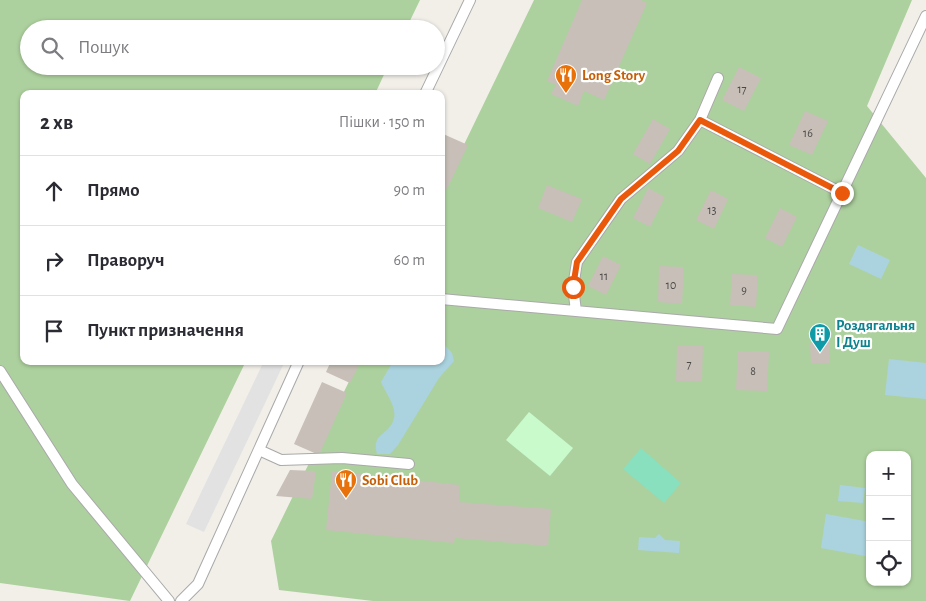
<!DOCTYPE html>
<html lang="uk">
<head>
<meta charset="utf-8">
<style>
  :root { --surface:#fff; --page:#f7f7f7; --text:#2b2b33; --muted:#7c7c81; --line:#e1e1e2 }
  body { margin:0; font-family:"Alegreya Sans",sans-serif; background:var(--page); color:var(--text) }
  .controls { position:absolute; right:15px; bottom:15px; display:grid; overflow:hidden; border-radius:10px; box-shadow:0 1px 4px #0004 }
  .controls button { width:45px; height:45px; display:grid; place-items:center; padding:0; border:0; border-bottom:1px solid var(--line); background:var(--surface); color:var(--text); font:25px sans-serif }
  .stop { position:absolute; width:15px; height:15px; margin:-11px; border:4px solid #ea580c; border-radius:50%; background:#fff }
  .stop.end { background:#ea580c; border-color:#fff; box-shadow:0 1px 5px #0008 }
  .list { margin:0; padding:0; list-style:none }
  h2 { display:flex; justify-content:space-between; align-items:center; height:65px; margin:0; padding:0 20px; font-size:21px }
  h2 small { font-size:16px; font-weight:400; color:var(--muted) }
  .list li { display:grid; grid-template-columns:32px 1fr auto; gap:15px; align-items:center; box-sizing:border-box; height:70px; padding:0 20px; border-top:1px solid var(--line) }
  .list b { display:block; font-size:19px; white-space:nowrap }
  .list em { font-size:16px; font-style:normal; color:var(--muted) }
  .icon { flex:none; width:28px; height:28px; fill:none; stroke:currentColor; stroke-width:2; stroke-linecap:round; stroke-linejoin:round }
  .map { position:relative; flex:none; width:926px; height:601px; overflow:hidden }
  .search { position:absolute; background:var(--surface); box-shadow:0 1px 4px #0004; left:20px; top:20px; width:425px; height:55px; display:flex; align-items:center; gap:12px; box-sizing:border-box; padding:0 18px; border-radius:28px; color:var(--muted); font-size:19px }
  .panel { position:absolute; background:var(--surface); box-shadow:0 1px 4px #0004; left:20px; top:90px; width:425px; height:275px; border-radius:10px }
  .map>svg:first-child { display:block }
  .forest { fill:#add19e; fill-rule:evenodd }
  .park { fill:#c8facc }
  .pitch { fill:#88e0be }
  .parking { fill:#e2e2e2 }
  .water { fill:#aad3df }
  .building { fill:#c7bfb8 }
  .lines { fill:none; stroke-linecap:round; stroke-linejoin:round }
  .lane-casing { stroke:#a9a9a9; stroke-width:12 }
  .lane { stroke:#fff; stroke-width:10 }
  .route { stroke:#ea580c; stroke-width:6 }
  .labels { text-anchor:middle; stroke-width:4.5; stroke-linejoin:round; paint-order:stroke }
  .number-label { font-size:12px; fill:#4b4948 }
  .food-label { font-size:15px; font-weight:bold; fill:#c56008; stroke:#fff; text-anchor:start }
  .culture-label { font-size:15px; font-weight:bold; fill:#0d838f; stroke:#fff; text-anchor:start }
</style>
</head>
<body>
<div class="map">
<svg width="926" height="601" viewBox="0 0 926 601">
  <rect width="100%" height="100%" fill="#f2efe9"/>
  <path class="forest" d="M0,0H420L406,29H29V66H388L375,94H24V361H246L130,601L0,583Z
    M534,0H912L867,106L926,178V601H373L279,590L271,541L359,361H441V192ZM870,455H907V582H870Z"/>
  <path class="park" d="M529,412L573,448L550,476L506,440Z"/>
  <path class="pitch" d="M641,448L681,483L664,503L623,469Z"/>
  <path class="parking" d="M264,361H285L204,532L186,524Z"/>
  <path class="water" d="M858,245L890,260L881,279L849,264Z
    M441,341L452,353L454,361L439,378L398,445L390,454H377C371,432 390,436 394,418C397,407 385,392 381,382L391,365L397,363L441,361Z
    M889,359L926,363V399L885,395Z
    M840,485L865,488L863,503L838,501Z
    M826,514L870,522V557L821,548Z
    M659,534L665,540L680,541L679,553L638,550L639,537L655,538Z"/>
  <path class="building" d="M582,0H641L647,3L604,100L584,91L578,106L551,94L556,85L547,81Z
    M739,67L761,78L744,111L722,100Z
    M805,111L828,121L812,155L789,145Z
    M653,119L670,129L650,164L633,154Z
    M441,133L468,145L447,189L441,186Z
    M547,185L582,199L572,222L538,208Z
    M648,188L665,197L650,227L633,218Z
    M711,190L728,199L714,229L696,220Z
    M780,208L797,217L782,247L765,238Z
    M603,256L621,265L606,295L588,286Z
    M659,266L684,267L682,304L658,302Z
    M732,274L758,275L756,307L730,305Z
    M829,342L830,363L811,364L810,343Z
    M677,346H703L702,381H676Z
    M738,351L769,352L767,391L736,390Z
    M331,361H361L350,383L326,372Z
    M322,382L347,393L319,455L294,444Z
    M290,470L316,471L312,499L276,496Z
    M332,471L460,485L459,502L551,509L548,546L455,538L454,543L326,530Z"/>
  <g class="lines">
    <g class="lane-casing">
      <path id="lane" d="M425,94L470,0
        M700,120L842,193
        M441,299L777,329L926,16
        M576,311L573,287L577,262L621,199L678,151L700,120L718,78
        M0,371L72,484L169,601
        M259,450L281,460L342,458L409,464
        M181,601L198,584L299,361"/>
    </g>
    <use href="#lane" class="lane"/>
  </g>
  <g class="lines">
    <path class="route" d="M573,287L577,262L621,199L678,151L700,120L842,193"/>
  </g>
  <defs>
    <g id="restaurant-pin" transform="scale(1.125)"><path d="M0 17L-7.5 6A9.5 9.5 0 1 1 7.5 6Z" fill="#e8710a" stroke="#fff"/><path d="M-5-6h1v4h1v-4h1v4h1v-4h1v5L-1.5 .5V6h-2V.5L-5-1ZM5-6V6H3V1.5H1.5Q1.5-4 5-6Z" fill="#fff"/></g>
    <g id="building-pin" transform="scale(1.125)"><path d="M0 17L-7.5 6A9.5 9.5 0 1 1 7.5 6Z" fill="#0f9aa8" stroke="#fff"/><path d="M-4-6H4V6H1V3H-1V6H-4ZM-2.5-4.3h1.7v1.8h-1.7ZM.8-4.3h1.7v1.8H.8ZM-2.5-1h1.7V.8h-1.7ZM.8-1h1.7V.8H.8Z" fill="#fff"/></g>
  </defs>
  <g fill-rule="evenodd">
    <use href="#restaurant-pin" x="566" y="75"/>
    <use href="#building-pin" x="820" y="334"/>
    <use href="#restaurant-pin" x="346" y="480"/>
  </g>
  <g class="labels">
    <g class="number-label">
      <text x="742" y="93">17</text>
      <text x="808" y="137">16</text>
      <text x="712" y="214">13</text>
      <text x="604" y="280">11</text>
      <text x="671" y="289">10</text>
      <text x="744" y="294">9</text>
      <text x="689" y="368">7</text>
      <text x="753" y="375">8</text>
    </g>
    <g class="food-label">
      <text x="582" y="80">Long Story</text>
      <text x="362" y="485">Sobi Club</text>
    </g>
    <g class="culture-label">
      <text x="836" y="330">Роздягальня<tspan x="836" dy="17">І Душ</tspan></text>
    </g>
  </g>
</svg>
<div class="controls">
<button>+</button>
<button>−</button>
<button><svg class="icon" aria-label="locate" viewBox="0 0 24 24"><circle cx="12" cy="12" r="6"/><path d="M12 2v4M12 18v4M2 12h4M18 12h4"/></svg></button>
</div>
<div class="stop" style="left:573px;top:287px"></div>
<div class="stop end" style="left:842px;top:193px"></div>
<div class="search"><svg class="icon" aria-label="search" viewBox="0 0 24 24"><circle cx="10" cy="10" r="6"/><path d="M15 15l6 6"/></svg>Пошук</div>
<section class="panel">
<h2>2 хв<small>Пішки · 150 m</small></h2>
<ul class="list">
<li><svg class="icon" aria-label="ahead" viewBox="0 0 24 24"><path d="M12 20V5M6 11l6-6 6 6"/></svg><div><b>Прямо</b></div><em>90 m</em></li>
<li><svg class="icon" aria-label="right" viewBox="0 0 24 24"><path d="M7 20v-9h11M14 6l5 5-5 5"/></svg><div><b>Праворуч</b></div><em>60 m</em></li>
<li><svg class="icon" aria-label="arrive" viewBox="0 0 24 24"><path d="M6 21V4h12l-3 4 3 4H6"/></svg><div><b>Пункт призначення</b></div></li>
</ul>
</section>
</div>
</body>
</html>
